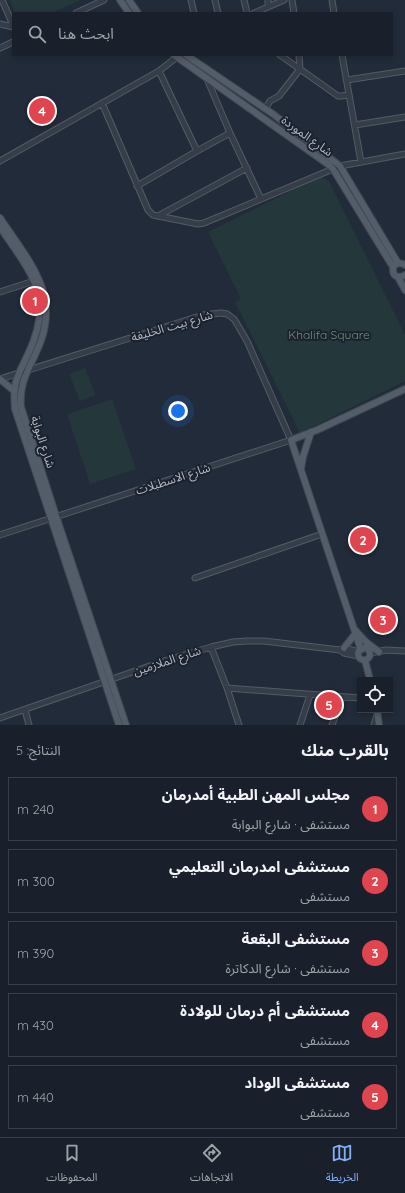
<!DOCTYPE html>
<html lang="ar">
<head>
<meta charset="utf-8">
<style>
  :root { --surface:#1a202b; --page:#272d37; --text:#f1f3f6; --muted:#9fa3a9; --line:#383e47; --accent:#85aff5 }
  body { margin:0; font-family:Quicksand,"Noto Sans Arabic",sans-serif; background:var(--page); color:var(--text); direction:rtl }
  .controls { position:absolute; right:12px; bottom:12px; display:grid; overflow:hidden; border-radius:0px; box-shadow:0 2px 6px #0003 }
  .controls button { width:36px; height:36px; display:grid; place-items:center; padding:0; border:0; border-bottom:1px solid var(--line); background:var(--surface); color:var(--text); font:20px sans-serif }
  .you { position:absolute; left:178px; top:411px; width:14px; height:14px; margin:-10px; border:3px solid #fff; border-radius:50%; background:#1a73e8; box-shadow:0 0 0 6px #1a73e833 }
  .badge { display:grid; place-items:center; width:26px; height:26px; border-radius:50%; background:var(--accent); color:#fff; font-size:13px; font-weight:700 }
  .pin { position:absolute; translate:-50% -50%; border:2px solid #fff; box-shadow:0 1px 4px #0006 }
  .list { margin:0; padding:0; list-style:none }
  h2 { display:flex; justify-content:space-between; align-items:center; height:52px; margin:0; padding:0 16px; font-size:17px }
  h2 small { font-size:13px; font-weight:400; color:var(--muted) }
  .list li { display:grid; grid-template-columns:26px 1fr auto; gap:12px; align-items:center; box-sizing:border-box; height:64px; margin:0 8px 8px; padding:0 8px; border:1px solid var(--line); border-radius:0px }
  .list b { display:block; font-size:15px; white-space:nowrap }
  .list p { margin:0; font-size:13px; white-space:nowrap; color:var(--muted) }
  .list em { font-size:13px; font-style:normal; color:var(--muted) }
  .icon { flex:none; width:22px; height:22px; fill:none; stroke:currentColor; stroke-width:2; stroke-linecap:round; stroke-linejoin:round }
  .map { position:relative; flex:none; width:405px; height:725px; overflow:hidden; direction:ltr }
  .search { position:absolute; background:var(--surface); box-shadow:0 2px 6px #0003; left:12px; right:12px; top:12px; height:44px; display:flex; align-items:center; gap:10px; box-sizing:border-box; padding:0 14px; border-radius:0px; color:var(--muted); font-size:15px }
  .sheet { height:412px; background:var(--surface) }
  nav { display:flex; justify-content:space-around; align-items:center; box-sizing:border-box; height:56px; border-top:1px solid var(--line); background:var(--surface); font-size:11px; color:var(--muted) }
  nav a { display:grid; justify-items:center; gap:2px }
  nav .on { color:var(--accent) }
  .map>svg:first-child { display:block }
  .green { fill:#24373a }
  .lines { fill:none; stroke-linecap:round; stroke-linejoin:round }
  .minor-casing { stroke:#535b67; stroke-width:7 }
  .major-casing { stroke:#3f4652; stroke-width:8 }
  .minor { stroke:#353d49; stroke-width:5 }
  .major { stroke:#535c69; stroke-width:6 }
  .labels { text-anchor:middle; stroke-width:4; stroke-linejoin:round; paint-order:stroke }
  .street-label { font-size:12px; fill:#b0b8c5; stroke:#1b222e }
  .park-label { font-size:12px; fill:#689673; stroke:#1b222e }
</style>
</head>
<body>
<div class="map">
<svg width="405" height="725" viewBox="0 0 405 725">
  <rect width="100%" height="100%" fill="#222b39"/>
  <path class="green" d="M9,0H81L52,13H15Z
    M317,178H323L329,181L405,335V381L300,433L235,302L241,299L208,232Z
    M85,368L96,395L80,401L69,374Z
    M112,399L136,469L90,484L67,414Z"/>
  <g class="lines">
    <g class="minor-casing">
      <path id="minor" d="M2,0L13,25
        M191,0L194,13
        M215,0L218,13
        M244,0L247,13
        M268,0V6
        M292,0L294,13
        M332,0L334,13
        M76,13L104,0
        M254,13L284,0
        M0,24L13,27
        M0,48L13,42
        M280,55L338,96H341L349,95
        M342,55L361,162
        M159,71L197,151
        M207,79L230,133L261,199
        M347,80L405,71
        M102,103L148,210L153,215L198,224L204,223L340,166L405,154
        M265,109L270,101L279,96L300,69L299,55
        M355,125L405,117
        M0,161L159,71L177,57
        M137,186L197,151L230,133
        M158,216L247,168
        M0,292L34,281
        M0,379L203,315L221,313L227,314L234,319L237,324L247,341L291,440L0,535
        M195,578L322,534
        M211,647L227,688L239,725
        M340,650L344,653L358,656
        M370,653L386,650L405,651
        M227,688L360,698
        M25,710L29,725
        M0,718L164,661L211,647L233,642L247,641H264L340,650L344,648L359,652
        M300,725L310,695
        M332,725L342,697
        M374,725L377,715"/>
    </g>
    <g class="major-casing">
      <path id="major" d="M120,0L129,13
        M129,0L138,13
        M174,55L329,165L333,169L393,267
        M186,55L273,114L340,166L398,263
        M0,218C28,260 61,294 39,346C29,370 19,381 21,407L56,516L126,725
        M0,227C30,272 55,296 29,352C18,376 12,381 15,409L119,725
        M405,265C389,256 389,284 405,275
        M398,277L405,290
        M0,379L14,391
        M301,469L303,457L311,432
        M355,630L366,642L379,652
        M344,648L355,634
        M358 654a6 6 0 1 1 12 0a6 6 0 1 1-12 0Z
        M361,650L291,440L317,430L405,389
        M365,660L370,680
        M377,710L379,725"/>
    </g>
    <use href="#minor" class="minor"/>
    <use href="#major" class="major"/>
  </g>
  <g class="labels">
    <g class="street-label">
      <text transform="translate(307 136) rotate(36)" y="4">شارع الموردة</text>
      <text transform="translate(172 326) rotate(-16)" y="4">شارع بيت الخليفة</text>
      <text transform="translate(43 442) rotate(72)" y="4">شارع البوابة</text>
      <text transform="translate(173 479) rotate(-18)" y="4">شارع الاسطبلات</text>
      <text transform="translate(167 661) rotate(-18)" y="4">شارع الملازمين</text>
    </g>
    <g class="park-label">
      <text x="329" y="339">Khalifa Square</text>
    </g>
  </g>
</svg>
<div class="controls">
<button><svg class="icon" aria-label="locate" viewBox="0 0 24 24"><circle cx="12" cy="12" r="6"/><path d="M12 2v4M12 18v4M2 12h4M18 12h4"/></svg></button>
</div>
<div class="you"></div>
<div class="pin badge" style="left:35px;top:301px;background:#e0444e">1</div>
<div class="pin badge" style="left:363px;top:540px;background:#e0444e">2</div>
<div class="pin badge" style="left:383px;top:620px;background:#e0444e">3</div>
<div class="pin badge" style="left:42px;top:111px;background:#e0444e">4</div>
<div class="pin badge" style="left:329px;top:705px;background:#e0444e">5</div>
<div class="search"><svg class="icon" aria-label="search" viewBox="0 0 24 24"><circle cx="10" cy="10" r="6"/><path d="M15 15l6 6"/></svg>ابحث هنا</div>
</div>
<section class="sheet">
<h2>بالقرب منك<small>النتائج: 5</small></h2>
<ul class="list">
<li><span class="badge" style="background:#e0444e">1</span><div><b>مجلس المهن الطبية أمدرمان</b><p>مستشفى · شارع البوابة</p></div><em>240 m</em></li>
<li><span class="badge" style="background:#e0444e">2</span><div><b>مستشفى امدرمان التعليمي</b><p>مستشفى</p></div><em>300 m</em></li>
<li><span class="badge" style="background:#e0444e">3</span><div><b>مستشفى البقعة</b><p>مستشفى · شارع الدكاترة</p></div><em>390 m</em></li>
<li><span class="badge" style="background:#e0444e">4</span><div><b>مستشفى أم درمان للولادة</b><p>مستشفى</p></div><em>430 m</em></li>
<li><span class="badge" style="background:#e0444e">5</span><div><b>مستشفى الوداد</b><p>مستشفى</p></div><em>440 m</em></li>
</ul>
</section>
<nav>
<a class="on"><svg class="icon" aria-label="map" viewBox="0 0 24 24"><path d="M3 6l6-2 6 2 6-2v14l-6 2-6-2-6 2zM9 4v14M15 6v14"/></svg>الخريطة</a>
<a><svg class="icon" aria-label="directions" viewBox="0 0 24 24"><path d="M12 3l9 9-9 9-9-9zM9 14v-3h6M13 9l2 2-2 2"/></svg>الاتجاهات</a>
<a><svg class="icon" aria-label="saved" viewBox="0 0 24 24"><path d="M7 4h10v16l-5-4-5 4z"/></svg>المحفوظات</a>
</nav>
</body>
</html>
